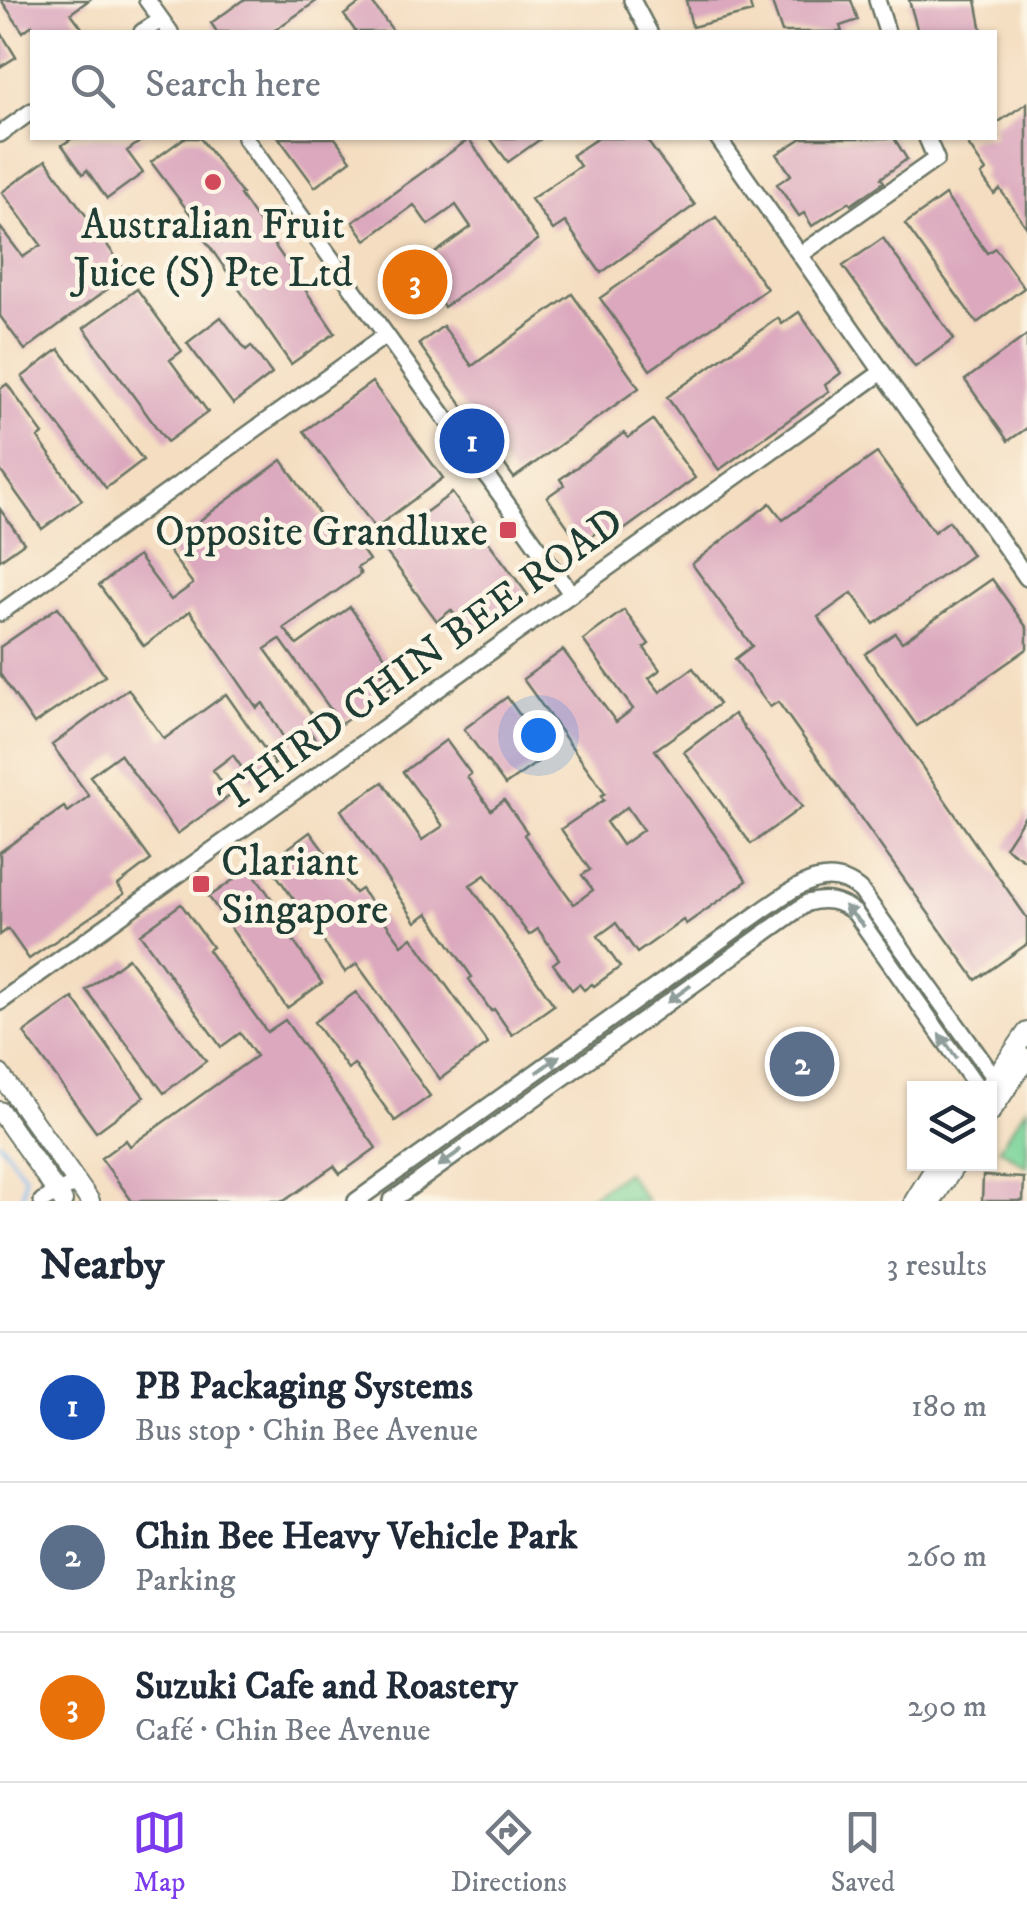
<!DOCTYPE html>
<html lang="en">
<head>
<meta charset="utf-8">
<style>
  :root { --surface:#fff; --page:#f2f2f3; --text:#1f2937; --muted:#747a83; --line:#e0e1e3; --accent:#7c3aed }
  body { margin:0; font-family:"IM FELL DW Pica",serif; background:var(--page); color:var(--text) }
  .controls { position:absolute; right:30px; bottom:30px; display:grid; overflow:hidden; border-radius:0px; box-shadow:0 2px 8px #0004 }
  .controls button { width:90px; height:90px; display:grid; place-items:center; padding:0; border:0; border-bottom:2px solid var(--line); background:var(--surface); color:var(--text); font:50px sans-serif }
  .you { position:absolute; left:538px; top:735px; width:35px; height:35px; margin:-25px; border:8px solid #fff; border-radius:50%; background:#1a73e8; box-shadow:0 0 0 15px #1a73e833 }
  .badge { display:grid; place-items:center; width:65px; height:65px; border-radius:50%; background:var(--accent); color:#fff; font-size:32px; font-weight:700 }
  .pin { position:absolute; translate:-50% -50%; border:5px solid #fff; box-shadow:0 2px 10px #0006 }
  .list { margin:0; padding:0; list-style:none }
  h2 { display:flex; justify-content:space-between; align-items:center; height:130px; margin:0; padding:0 40px; font-size:42px }
  h2 small { font-size:32px; font-weight:400; color:var(--muted) }
  .list li { display:grid; grid-template-columns:65px 1fr auto; gap:30px; align-items:center; box-sizing:border-box; height:150px; padding:0 40px; border-top:2px solid var(--line) }
  .list b { display:block; font-size:38px; white-space:nowrap }
  .list p { margin:0; font-size:32px; white-space:nowrap; color:var(--muted) }
  .list em { font-size:32px; font-style:normal; color:var(--muted) }
  .icon { flex:none; width:55px; height:55px; fill:none; stroke:currentColor; stroke-width:2; stroke-linecap:round; stroke-linejoin:round }
  .map { position:relative; flex:none; width:1027px; height:1201px; overflow:hidden }
  .search { position:absolute; background:var(--surface); box-shadow:0 2px 8px #0004; left:30px; right:30px; top:30px; height:110px; display:flex; align-items:center; gap:25px; box-sizing:border-box; padding:0 35px; border-radius:0px; color:var(--muted); font-size:38px }
  .sheet { height:580px; background:var(--surface) }
  nav { display:flex; justify-content:space-around; align-items:center; box-sizing:border-box; height:140px; border-top:2px solid var(--line); background:var(--surface); font-size:28px; color:var(--muted) }
  nav a { display:grid; justify-items:center; gap:5px }
  nav .on { color:var(--accent) }
  .map>svg:first-child { display:block }
  .green { fill:#7bd49a; stroke:#4d8867; stroke-width:2.5 }
  .lines { fill:none; stroke-linecap:round; stroke-linejoin:round }
  .stream { stroke:#7eb6ee; stroke-width:4 }
  .building { fill:#dba8be; fill-rule:evenodd }
  .minor-casing { stroke:#6a7565; stroke-width:20 }
  .major-casing { stroke:#6a7565; stroke-width:22 }
  .minor { stroke:#fff; stroke-width:15 }
  .major { stroke:#fff; stroke-width:18 }
  .oneway { fill:#8f9e9a }
  .poi-dot { fill:#d1495b; stroke:#fcf5e5; stroke-width:4 }
  .labels { text-anchor:middle; stroke-width:9; stroke-linejoin:round; paint-order:stroke }
  .poi-label { font-size:42px; fill:#1f3d34; stroke:#fcf5e5 }
  .street-label { font-size:42px; fill:#1f3d34; stroke:#fcf5e5 }
</style>
</head>
<body>
<div class="map">
<svg width="1027" height="1201" viewBox="0 0 1027 1201">
  <rect width="100%" height="100%" fill="#fcf5e5"/>
  <filter id="ink" filterUnits="userSpaceOnUse"><feTurbulence type="fractalNoise" baseFrequency=".01" numOctaves="2"/><feDisplacementMap in="SourceGraphic" scale="20" xChannelSelector="R" yChannelSelector="G"/><feConvolveMatrix kernelMatrix="1 2 1 2 8 2 1 2 1" color-interpolation-filters="sRGB"/></filter>
  <filter id="wash" filterUnits="userSpaceOnUse"><feTurbulence type="fractalNoise" baseFrequency=".0048" numOctaves="4" result="noise"/><feDisplacementMap in="SourceGraphic" scale="40" xChannelSelector="R" yChannelSelector="G"/><feGaussianBlur stdDeviation="2.25" result="paint"/><feColorMatrix in="noise" values="0 0 0 0 0 0 0 0 0 0 0 0 0 0 0 0 0 1.4 0 .05"/><feComposite in="paint" operator="in"/></filter>
  <g filter="url(#wash)">
    <rect width="100%" height="100%" fill="#f4ddc0"/>
    <path class="green" d="M1027,1106V1167L999,1148Z
      M626,1172L647,1201H584Z"/>
    <g class="lines">
      <path class="stream" d="M0,1142L25,1176L22,1199L19,1201"/>
    </g>
    <g id="blocks">
      <path class="building" d="M1,0H89L71,13L85,32H37L32,25L23,32Z
        M243,0H318L272,32H217L211,23Z
        M364,0H370L394,32H356L344,15Z
        M686,0H749L752,12L692,27Z
        M771,0H851L858,20L840,26L842,32H782Z
        M909,0H976L982,32H918Z
        M0,31L16,57L0,67Z
        M1027,103V228L1000,189L994,194L981,175L986,171L967,143L976,138H994V125Z
        M73,138H145L127,151L143,173L107,199L87,170L83,174L62,145Z
        M184,138H200L242,194L240,195L335,333L291,364L203,237L206,235L151,162Z
        M279,138H335L351,160L315,187Z
        M490,138H542L508,162Z
        M598,138H645L695,205L601,273L565,222L553,230L531,199L580,166L572,155Z
        M802,138H894L907,159L881,178L884,182L851,205L849,202L812,226L804,213L799,216L777,184L791,175L777,154Z
        M469,139L538,240L444,307L437,297L413,314L392,284L471,227L456,205L428,225L414,205L366,240L353,222Z
        M46,160L128,274L25,350L0,316V227L23,257L41,245L2,192Z
        M945,195L987,253L995,248L1024,288L977,323L905,224Z
        M716,217L767,289L650,370L600,298Z
        M883,238L954,339L915,367L843,266Z
        M137,289L182,351L170,360L208,412L167,442L84,328Z
        M572,294L639,388L514,478L419,344L443,326L472,366Z
        M799,312L841,373L825,385L829,391L719,470L667,397L778,318L782,324Z
        M221,317L246,350L251,346L272,374L233,404L187,343Z
        M1027,335V428L1008,441L965,380Z
        M59,349L143,460L106,488L22,377Z
        M372,382L443,478L375,528L304,431Z
        M7,384L43,434L38,438L82,500L42,529L0,470V389Z
        M653,420L695,478L606,543L597,532L580,544L547,497L564,485L560,479L624,433L628,438Z
        M877,453L934,532L949,521L972,555L874,624L852,593L818,617L1027,918V944L976,980L778,702L770,707L735,659L752,646L692,564L770,503L783,520Z
        M282,460L333,534L345,526L369,560L357,568L361,574L284,628L297,645L350,607L392,666L382,673L392,687L341,724L280,639L265,649L327,736L318,743L310,732L289,747L263,703L257,708L190,611L144,646L99,585L138,556L171,600L193,584L165,546Z
        M452,493L528,595L472,637L451,610L437,621L381,545Z
        M0,509L24,543L0,560Z
        M992,579L1027,628V649L917,726L865,654L895,633L902,642Z
        M58,607L105,676L34,724L0,674V647Z
        M624,610L649,644L644,648L660,670L649,678L660,692L693,668L719,704L655,750L747,881L686,924L683,920L637,953L616,923L598,936L620,967L594,986L592,984L584,990L579,984L572,990L553,964L559,959L538,929L529,935L485,875L470,885L554,1005L512,1035L494,1009L491,1011L469,979L472,977L428,913L416,922L341,810L383,782L422,840L443,826L403,772L446,740L471,774L467,777L491,810L504,800L527,832L524,835L574,904L593,890L582,875L590,870L561,829L604,800L601,796L605,793L523,679L563,650L616,722L633,709L583,640ZM627,807L643,830L622,845L606,822Z
        M128,689L164,739L226,694L275,764L251,781L233,755L213,770L231,795L177,834L120,754L90,776L151,860L118,885L124,894L29,959L8,929L0,935V852L64,807L68,812L89,796L52,745Z
        M507,697L526,724L520,728L542,759L505,785L464,729Z
        M734,714L802,807L751,844L684,752Z
        M1027,813V862L1005,847Z
        M310,832L355,893L361,889L402,945L412,937L488,1044L440,1079L357,964L345,972L268,863Z
        M250,868L295,932L290,936L322,983L287,1008L209,897Z
        M181,904L212,947L208,950L267,1032L285,1020L376,1148L340,1174L334,1166L284,1201H132L101,1158L126,1140L130,1146L256,1056L240,1033L221,1047L140,934Z
        M128,958L206,1061L164,1093L86,990Z
        M356,992L430,1096L395,1121L354,1064L348,1069L314,1022Z
        M73,998L144,1097L96,1132L24,1033Z
        M983,1176L1024,1178L1023,1201H982Z"/>
    </g>
  </g>
  <g filter="url(#ink)">
    <use href="#blocks" fill-opacity="0" stroke="#6a7565" stroke-width="2.5"/>
    <g class="lines">
      <g class="minor-casing">
        <path id="minor" d="M147,0L170,32
          M632,0L649,32
          M877,0L887,32
          M142,32L161,20
          M0,134L32,111
          M245,138L570,592
          M718,138L1027,578
          M800,255L936,159L927,138
          M0,613L386,335
          M0,1002L882,372
          M42,1201L70,1186H80
          M356,1201L760,912C791,891 826,860 861,891L999,1084
          M391,1201L807,903C825,898 839,900 855,913L978,1088"/>
      </g>
      <g class="major-casing">
        <path id="major" d="M0,1074L90,1201
          M988,1088L1027,1032
          M0,1111L63,1201
          M990,1113L1027,1058
          M914,1201L937,1164
          M932,1201L956,1164"/>
      </g>
      <use href="#minor" class="minor"/>
      <use href="#major" class="major"/>
    </g>
    <defs><path id="oneway-solid" d="M-6-.8H1V-3.2L6.5 0L1 3.2V.8H-6Z" transform="scale(2.5)"/></defs>
    <g class="oneway">
      <use href="#oneway-solid" transform="translate(854 916) rotate(-134)"/>
      <use href="#oneway-solid" transform="translate(679 994) rotate(144)"/>
      <use href="#oneway-solid" transform="translate(948 1046) rotate(-125)"/>
      <use href="#oneway-solid" transform="translate(548 1064) rotate(-36)"/>
      <use href="#oneway-solid" transform="translate(450 1158) rotate(144)"/>
    </g>
  </g>
  <g class="poi-dot">
    <circle cx="213" cy="182" r="10"/>
    <rect x="498" y="520" width="20" height="20" rx="5"/>
    <rect x="191" y="874" width="20" height="20" rx="5"/>
  </g>
  <g class="labels">
    <g class="poi-label">
      <text x="213" y="238">Australian Fruit<tspan x="213" dy="48">Juice (S) Pte Ltd</tspan></text>
      <text x="488" y="545" text-anchor="end">Opposite Grandluxe</text>
      <text x="221" y="875" text-anchor="start">Clariant<tspan x="221" dy="48">Singapore</tspan></text>
    </g>
    <g class="street-label">
      <text transform="translate(420 658) rotate(-36)" y="15">THIRD CHIN BEE ROAD</text>
    </g>
  </g>
</svg>
<div class="controls">
<button><svg class="icon" aria-label="layers" viewBox="0 0 24 24"><path d="M12 4l9 5-9 5-9-5zM3 14l9 5 9-5"/></svg></button>
</div>
<div class="you"></div>
<div class="pin badge" style="left:472px;top:441px;background:#1a4fb4">1</div>
<div class="pin badge" style="left:802px;top:1064px;background:#5c6f8a">2</div>
<div class="pin badge" style="left:415px;top:282px;background:#e8710a">3</div>
<div class="search"><svg class="icon" aria-label="search" viewBox="0 0 24 24"><circle cx="10" cy="10" r="6"/><path d="M15 15l6 6"/></svg>Search here</div>
</div>
<section class="sheet">
<h2>Nearby<small>3 results</small></h2>
<ul class="list">
<li><span class="badge" style="background:#1a4fb4">1</span><div><b>PB Packaging Systems</b><p>Bus stop · Chin Bee Avenue</p></div><em>180 m</em></li>
<li><span class="badge" style="background:#5c6f8a">2</span><div><b>Chin Bee Heavy Vehicle Park</b><p>Parking</p></div><em>260 m</em></li>
<li><span class="badge" style="background:#e8710a">3</span><div><b>Suzuki Cafe and Roastery</b><p>Café · Chin Bee Avenue</p></div><em>290 m</em></li>
</ul>
</section>
<nav>
<a class="on"><svg class="icon" aria-label="map" viewBox="0 0 24 24"><path d="M3 6l6-2 6 2 6-2v14l-6 2-6-2-6 2zM9 4v14M15 6v14"/></svg>Map</a>
<a><svg class="icon" aria-label="directions" viewBox="0 0 24 24"><path d="M12 3l9 9-9 9-9-9zM9 14v-3h6M13 9l2 2-2 2"/></svg>Directions</a>
<a><svg class="icon" aria-label="saved" viewBox="0 0 24 24"><path d="M7 4h10v16l-5-4-5 4z"/></svg>Saved</a>
</nav>
</body>
</html>
